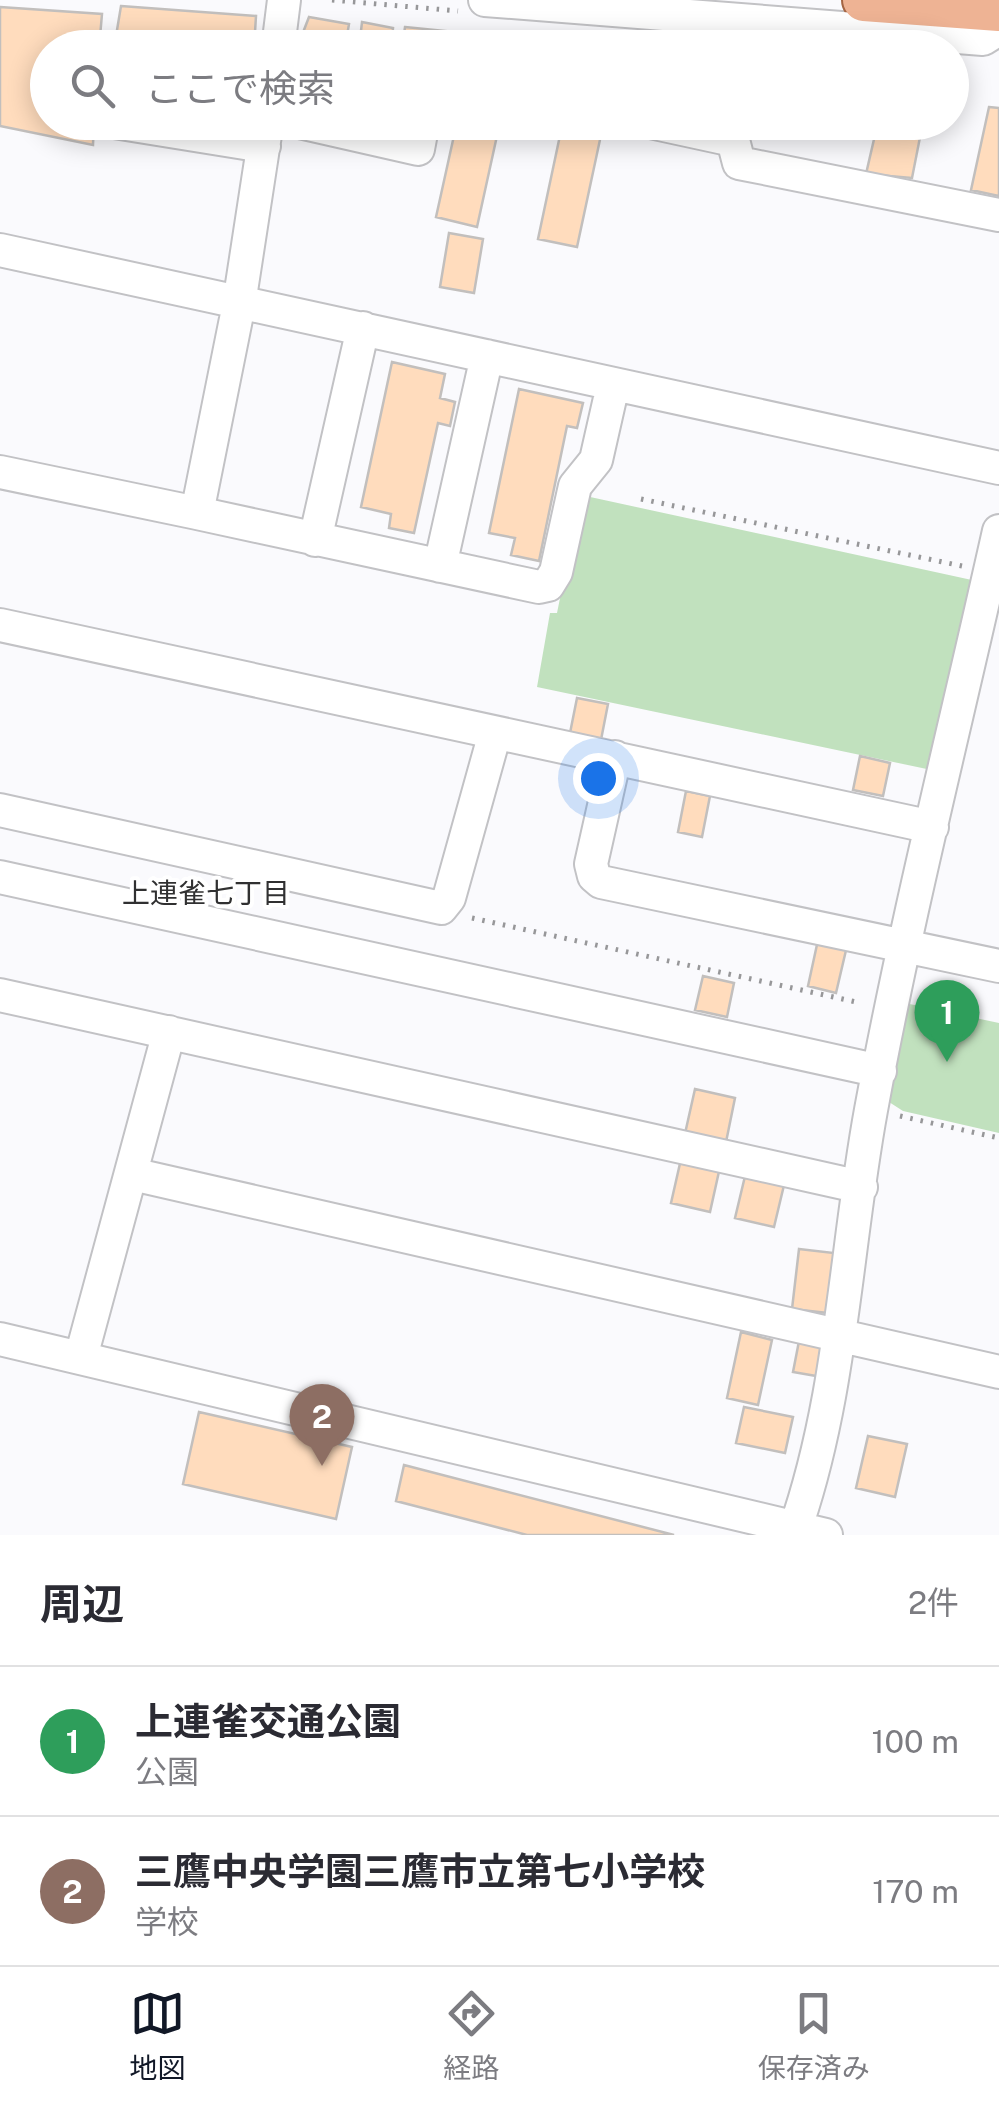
<!DOCTYPE html>
<html lang="ja">
<head>
<meta charset="utf-8">
<style>
  :root { --surface:#fff; --page:#f2f2f3; --text:#2b2b33; --muted:#7c7c81; --line:#e1e1e2; --accent:#111827 }
  body { margin:0; font-family:"Public Sans","Noto Sans JP",sans-serif; background:var(--page); color:var(--text) }
  .you { position:absolute; left:598px; top:778px; width:35px; height:35px; margin:-25px; border:8px solid #fff; border-radius:50%; background:#1a73e8; box-shadow:0 0 0 15px #1a73e833 }
  .badge { display:grid; place-items:center; width:65px; height:65px; border-radius:50%; background:var(--accent); color:#fff; font-size:32px; font-weight:700 }
  .pin { position:absolute; translate:-50% -82px; filter:drop-shadow(0 2px 5px #0008) }
  .pin::after { content:''; position:absolute; top:52px; width:35px; height:30px; background:inherit; clip-path:polygon(0 0,100% 0,50% 100%) }
  .list { margin:0; padding:0; list-style:none }
  h2 { display:flex; justify-content:space-between; align-items:center; height:130px; margin:0; padding:0 40px; font-size:42px }
  h2 small { font-size:32px; font-weight:400; color:var(--muted) }
  .list li { display:grid; grid-template-columns:65px 1fr auto; gap:30px; align-items:center; box-sizing:border-box; height:150px; padding:0 40px; border-top:2px solid var(--line) }
  .list b { display:block; font-size:38px; white-space:nowrap }
  .list p { margin:0; font-size:32px; white-space:nowrap; color:var(--muted) }
  .list em { font-size:32px; font-style:normal; color:var(--muted) }
  .icon { flex:none; width:55px; height:55px; fill:none; stroke:currentColor; stroke-width:2; stroke-linecap:round; stroke-linejoin:round }
  .map { position:relative; flex:none; width:999px; height:1535px; overflow:hidden }
  .search { position:absolute; background:var(--surface); box-shadow:0 5px 25px #0003; left:30px; right:30px; top:30px; height:110px; display:flex; align-items:center; gap:25px; box-sizing:border-box; padding:0 35px; border-radius:55px; color:var(--muted); font-size:38px }
  .sheet { height:430px; background:var(--surface) }
  nav { display:flex; justify-content:space-around; align-items:center; box-sizing:border-box; height:140px; border-top:2px solid var(--line); background:var(--surface); font-size:28px; color:var(--muted) }
  nav a { display:grid; justify-items:center; gap:5px }
  nav .on { color:var(--accent) }
  .map>svg:first-child { display:block }
  .green { fill:#c1e1be }
  .building { fill:#ffdcbd; stroke:#c2bfbd; stroke-width:2.5 }
  .lines { fill:none; stroke-linecap:round; stroke-linejoin:round }
  .minor-casing { stroke:#c2c2c5; stroke-width:36 }
  .major-casing { stroke:#a46543; stroke-width:46 }
  .path { stroke:#979799; stroke-width:5; stroke-dasharray:2.5 8; stroke-linecap:butt }
  .minor { stroke:#fff; stroke-width:32 }
  .major { stroke:#eeb394; stroke-width:42 }
  .labels { text-anchor:middle; stroke-width:8; stroke-linejoin:round; paint-order:stroke }
  .neighbourhood-label { font-size:28px; fill:#303031; stroke:#fff }
</style>
</head>
<body>
<div class="map">
<svg width="999" height="1535" viewBox="0 0 999 1535">
  <rect width="100%" height="100%" fill="#fafafd"/>
  <path class="green" d="M581,495L981,582L941,772L537,687L550,613H557Z
    M905,1003L999,1023V1133L903,1111L889,1102Z"/>
  <path class="building" d="M121,6L256,16L254,48H114Z
    M0,7L102,14L99,48H48V122H94L93,145L0,126Z
    M309,17L349,24L345,48H297Z
    M362,22L393,28L391,48H359Z
    M405,27L446,31L444,48H402Z
    M467,32L525,41L524,48H465Z
    M545,35L581,43L580,48H544Z
    M989,107L999,108V196L971,190Z
    M457,122H500L477,227L436,217Z
    M767,122H812L809,137L766,131Z
    M878,122H923L912,178L866,174Z
    M562,126L601,135L577,247L538,239Z
    M449,233L483,239L474,293L440,287Z
    M392,362L445,374L440,398L455,402L450,426L438,423L414,533L389,528L391,514L361,507Z
    M519,389L583,403L577,428L567,426L539,561L511,555L515,538L489,533Z
    M577,698L608,704L600,745L569,738Z
    M860,756L890,763L883,796L853,790Z
    M686,791L710,796L702,837L678,832Z
    M818,940L847,946L836,993L808,986Z
    M703,976L734,983L727,1017L695,1010Z
    M695,1089L735,1098L725,1147L684,1138Z
    M681,1159L720,1167L710,1212L671,1203Z
    M746,1172L785,1181L774,1227L735,1218Z
    M799,1249L834,1253L828,1313L792,1309Z
    M741,1332L772,1340L758,1405L727,1398Z
    M800,1336L828,1341L822,1377L793,1372Z
    M744,1407L793,1417L785,1453L736,1443Z
    M199,1412L352,1447L336,1519L183,1484Z
    M868,1436L907,1444L895,1497L856,1488Z
    M404,1465L674,1535H527L396,1501Z"/>
  <g class="lines">
    <g class="minor-casing">
      <path id="minor" d="M485,0L983,39L999,29
        M278,48L284,0
        M114,122L264,146
        M299,122L418,149L423,122
        M650,122L733,140L739,163L999,215
        M0,250L999,468
        M0,472L197,513L239,304L267,122
        M197,513L539,587L548,585L556,572L575,486L596,460L613,385
        M315,540L363,328
        M440,566L487,356
        M0,625L932,827
        M615,757L591,864L594,876L601,882L999,966
        M0,810L441,908L449,898L495,733
        M0,877L880,1071
        M0,995L861,1187
        M132,1174L999,1372
        M0,1339L826,1535
        M81,1357L169,1032
        M793,1535C842,1398 845,1251 871,1110C907,915 956,724 999,531"/>
    </g>
    <g class="major-casing">
      <path id="major" d="M864,0L999,10"/>
    </g>
    <path class="path" d="M332,0L458,11
      M641,499L962,566
      M472,918L861,1003
      M900,1116L999,1138"/>
    <use href="#minor" class="minor"/>
    <use href="#major" class="major"/>
  </g>
  <g class="labels">
    <g class="neighbourhood-label">
      <text x="206" y="903">上連雀七丁目</text>
    </g>
  </g>
</svg>
<div class="you"></div>
<div class="pin badge" style="left:947px;top:1062px;background:#2e9e5b">1</div>
<div class="pin badge" style="left:322px;top:1466px;background:#8d6e63">2</div>
<div class="search"><svg class="icon" aria-label="search" viewBox="0 0 24 24"><circle cx="10" cy="10" r="6"/><path d="M15 15l6 6"/></svg>ここで検索</div>
</div>
<section class="sheet">
<h2>周辺<small>2件</small></h2>
<ul class="list">
<li><span class="badge" style="background:#2e9e5b">1</span><div><b>上連雀交通公園</b><p>公園</p></div><em>100 m</em></li>
<li><span class="badge" style="background:#8d6e63">2</span><div><b>三鷹中央学園三鷹市立第七小学校</b><p>学校</p></div><em>170 m</em></li>
</ul>
</section>
<nav>
<a class="on"><svg class="icon" aria-label="map" viewBox="0 0 24 24"><path d="M3 6l6-2 6 2 6-2v14l-6 2-6-2-6 2zM9 4v14M15 6v14"/></svg>地図</a>
<a><svg class="icon" aria-label="directions" viewBox="0 0 24 24"><path d="M12 3l9 9-9 9-9-9zM9 14v-3h6M13 9l2 2-2 2"/></svg>経路</a>
<a><svg class="icon" aria-label="saved" viewBox="0 0 24 24"><path d="M7 4h10v16l-5-4-5 4z"/></svg>保存済み</a>
</nav>
</body>
</html>
